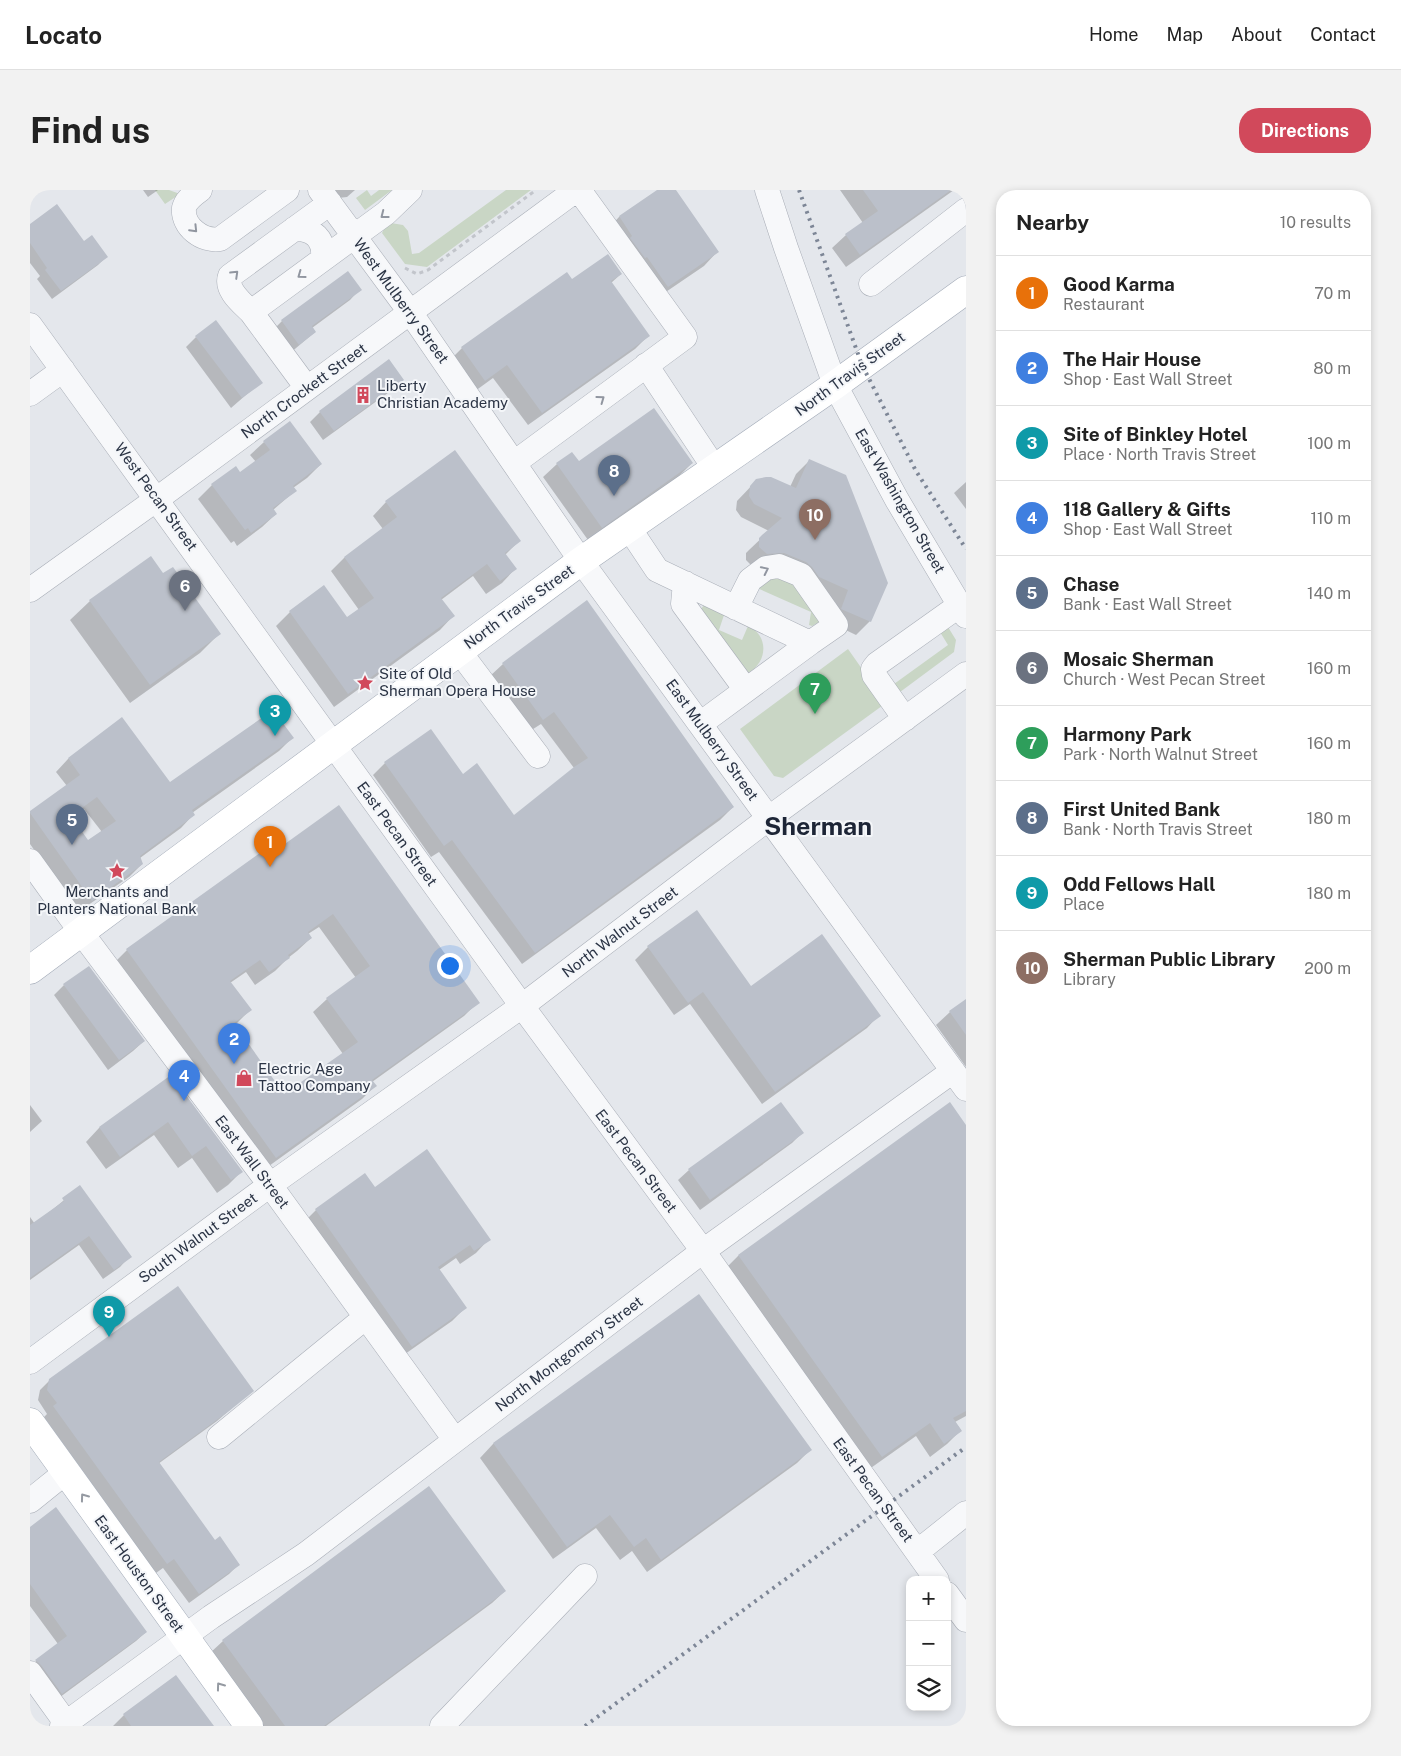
<!DOCTYPE html>
<html lang="en">
<head>
<meta charset="utf-8">
<style>
  :root { --surface:#fff; --page:#f2f2f2; --text:#222; --muted:#767676; --line:#e0e0e0; --accent:#d1495b }
  body { margin:0; font-family:"Public Sans",sans-serif; background:var(--page); color:var(--text) }
  .controls { position:absolute; right:15px; bottom:15px; display:grid; overflow:hidden; border-radius:10px; box-shadow:0 2px 8px #0003 }
  .controls button { width:45px; height:45px; display:grid; place-items:center; padding:0; border:0; border-bottom:1px solid var(--line); background:var(--surface); color:var(--text); font:25px sans-serif }
  .you { position:absolute; left:419px; top:775px; width:18px; height:18px; margin:-12px; border:4px solid #fff; border-radius:50%; background:#1a73e8; box-shadow:0 0 0 8px #1a73e833 }
  .badge { display:grid; place-items:center; width:32px; height:32px; border-radius:50%; background:var(--accent); color:#fff; font-size:16px; font-weight:700 }
  .pin { position:absolute; translate:-50% -41px; filter:drop-shadow(0 1px 2px #0008) }
  .pin::after { content:''; position:absolute; top:26px; width:18px; height:15px; background:inherit; clip-path:polygon(0 0,100% 0,50% 100%) }
  .list { margin:0; padding:0; list-style:none }
  h2 { display:flex; justify-content:space-between; align-items:center; height:65px; margin:0; padding:0 20px; font-size:21px }
  h2 small { font-size:16px; font-weight:400; color:var(--muted) }
  .list li { display:grid; grid-template-columns:32px 1fr auto; gap:15px; align-items:center; box-sizing:border-box; height:75px; padding:0 20px; border-top:1px solid var(--line) }
  .list b { display:block; font-size:19px; white-space:nowrap }
  .list p { margin:0; font-size:16px; white-space:nowrap; color:var(--muted) }
  .list em { font-size:16px; font-style:normal; color:var(--muted) }
  .icon { flex:none; width:28px; height:28px; fill:none; stroke:currentColor; stroke-width:2; stroke-linecap:round; stroke-linejoin:round }
  .map { position:relative; flex:none; width:936px; height:1536px; overflow:hidden; border-radius:20px }
  header { display:flex; align-items:center; gap:30px; box-sizing:border-box; height:70px; padding:0 25px; background:var(--surface); border-bottom:1px solid var(--line) }
  header strong { font-size:24px }
  nav { display:flex; gap:28px; margin-inline-start:auto; font-size:18px }
  .intro { display:flex; align-items:center; justify-content:space-between; box-sizing:border-box; height:120px; padding:0 30px }
  h1 { margin:0; font-size:35px }
  .button { padding:12px 22px; border-radius:20px; background:var(--accent); color:#fff; font-size:18px; font-weight:700 }
  main { display:flex; gap:30px; padding:0 30px }
  aside { flex:1; background:var(--surface); border-radius:20px; box-shadow:0 2px 8px #0003 }
  .map>svg:first-child { display:block }
  .green { fill:#c9d6c5 }
  .shadow { fill:#0003; fill-rule:evenodd }
  .building { fill:#bbc0ca; fill-rule:evenodd }
  .lines { fill:none; stroke-linecap:round; stroke-linejoin:round }
  .minor-casing { stroke:#a9aeb7; stroke-width:25 }
  .major-casing { stroke:#a3abb8; stroke-width:29 }
  .path { stroke:#c2c5cb; stroke-width:3; stroke-dasharray:4 4; stroke-linecap:butt }
  .minor { stroke:#f7f8fa; stroke-width:24 }
  .major { stroke:#fff; stroke-width:28 }
  .rail { stroke:#7d8696; stroke-width:4; stroke-dasharray:2.5 5; stroke-linecap:butt }
  .oneway { stroke:#9196a0 }
  .oneway2 { stroke:#959aa2 }
  .labels { text-anchor:middle; stroke-width:4; stroke-linejoin:round; paint-order:stroke }
  .street-label { font-size:15px; fill:#2b3445; stroke:#f4f6f9 }
  .poi-label { font-size:15px; fill:#2b3445; stroke:#f4f6f9; text-anchor:start }
  .town-label { font-size:25px; font-weight:bold; fill:#1d2536; stroke:#f4f6f9 }
</style>
</head>
<body>
<header>
<strong>Locato</strong>
<nav><a>Home</a><a>Map</a><a>About</a><a>Contact</a></nav>
</header>
<div class="intro"><h1>Find us</h1><a class="button">Directions</a></div>
<main>
<div class="map">
<svg width="936" height="1536" viewBox="0 0 936 1536">
  <rect width="100%" height="100%" fill="#e4e7ec"/>
  <path class="green" d="M125,0H139L150,4L135,14Z
    M337,0L341,6L349,0H362L335,20L326,8Z
    M476,0H501L397,77L375,74L352,43L354,39L361,33L373,35L378,41L382,64L389,63Z
    M735,384L768,390L793,430L782,436L779,435L781,422L727,398Z
    M674,415L694,425L689,440L712,450L718,436C739,445 738,472 718,483L716,481L671,419Z
    M918,437L926,450L924,462L866,505L864,494L918,455L910,442Z
    M818,459L856,513L753,588L744,586L710,539Z"/>
  <path class="shadow" d="M113,0H128L118,7Z
    M299,0H325L317,7L308,8Z
    M629,0H644L687,62L674,76L624,110L576,41L589,27Z
    M810,0H924L816,77L802,58L816,45L833,33Z
    M0,35L54,53L76,67L68,75L22,109L7,89L10,86L0,73Z
    M318,83L330,99L320,110L282,138L285,142L259,164L242,141L252,131Z
    M537,84L542,91L591,84L581,93L618,146L605,159L498,235L463,188L441,204L418,172L432,158Z
    M166,147L231,192L201,218L156,157Z
    M359,171L372,190L362,200L293,250L280,232L290,222Z
    M234,252L291,274L277,288L263,298L265,301L243,320L246,324L232,337L207,356L204,351L201,353L168,309L182,295L210,283L226,272L220,265Z
    M779,271L840,431L826,445L799,432L806,413L776,400L769,391L723,377L716,370V363L719,360L739,341L711,327L706,320L707,311L727,290L760,297L766,284Z
    M662,273L648,287L558,350L513,287L527,274Z
    M936,292V319L924,303Z
    M356,312L489,351L475,365L485,379L472,393L456,404L443,386L411,410L423,426L410,440L304,517L246,436L260,422L294,397L317,429L329,420L301,381L314,368L353,339L343,326Z
    M133,385L189,444L170,463L100,513L40,430L60,411Z
    M473,474L703,617L690,630L492,774L409,662L401,667L343,585L355,573L432,585L484,627L544,578L511,534L500,541L460,486Z
    M92,529L140,594L262,548L249,561L162,623L163,625L151,638L110,668L112,674L99,687L48,722L0,654V622L37,596L26,582L38,569ZM54,619L72,642L58,652L41,628Z
    M252,658L448,812L434,826L342,892L345,896L332,909L232,981L84,773L97,760ZM289,737L326,788L297,809L283,822L313,864L254,906L204,836L220,820L200,793L216,782L225,795L245,781L258,768L267,761L281,748L278,744Z
    M666,722L720,797L849,825L837,838L732,914L660,814L644,825L605,770L618,757Z
    M34,795L114,851L103,861L78,880L24,805Z
    M936,810V877L906,835L920,822Z
    M141,887L211,982L198,995L187,1003L162,968L148,978L124,945L76,979L56,952L69,938Z
    M751,913L772,943L762,953L670,1020L648,990L659,980Z
    M919,914L936,937V1226L925,1232L931,1240L917,1254L900,1267L886,1246L838,1280L695,1079L708,1066Z
    M0,915L12,931L0,942Z
    M50,997L100,1066L90,1077L73,1089L49,1055L0,1090V1027L5,1034Z
    M344,999L459,1049L446,1063L430,1074L426,1068L409,1080L435,1118L422,1131L368,1169L272,1034L286,1020Z
    M669,1105L780,1260L767,1273L617,1382L602,1361L590,1370L566,1338L523,1369L450,1268L463,1254Z
    M20,1190L223,1200L187,1231L128,1274L185,1352L209,1374L199,1384L159,1413L133,1378L126,1383L14,1227L17,1224L8,1210L10,1200Z
    M0,1338L116,1442L106,1451L22,1513L0,1476L28,1454L0,1416Z
    M475,1401L462,1413L296,1536H233L180,1463L193,1451Z
    M146,1487L174,1536H83L94,1525Z"/>
  <path class="building" d="M627,0H646L689,62L638,97L617,67L615,68L600,48L602,46L589,26Z
    M833,0H921L830,65L815,44L848,21Z
    M27,14L54,51L62,45L78,67L31,101L15,80L17,78L0,53V34Z
    M578,64L592,84L581,91L620,146L512,223L477,175L455,191L431,157L537,82L542,89Z
    M318,81L332,100L282,136L286,142L269,155L251,130Z
    M186,130L233,193L212,208L165,146Z
    M359,169L374,190L304,241L289,221Z
    M624,218L663,273L572,338L526,273L542,262L549,271Z
    M260,231L292,274L263,296L267,301L243,318L247,324L221,343L218,338L215,340L181,294L206,276L210,282L240,260L233,251Z
    M425,260L491,351L475,363L487,379L470,391L457,374L411,408L425,426L318,504L259,421L294,395L317,427L344,408L314,367L367,327L355,311Z
    M779,269L816,285L858,393L841,432L811,419L818,400L789,387L782,377L776,372L754,363L737,364L729,357V348L732,345L752,328L724,314L719,306L720,296L726,289L736,287H741L766,298Z
    M121,366L133,383L143,377L191,444L120,495L59,410Z
    M557,410L704,617L505,763L422,650L414,656L354,572L401,539L433,584L447,573L484,625L544,577L558,568L524,522L513,530L472,473Z
    M243,520L264,548L162,620L165,625L110,666L113,674L62,711L0,623V621L50,585L38,568L92,527L140,592ZM67,607L86,631L58,650L41,626Z
    M309,615L450,813L342,890L347,896L246,968L96,759L248,650L252,656ZM303,724L340,776L296,808L328,852L254,904L204,833L222,820L200,791L230,770L239,782L260,768L258,765L282,748L278,742Z
    M667,720L721,796L792,744L851,826L745,902L673,802L658,813L617,756Z
    M59,776L115,851L89,870L33,794Z
    M936,809V845L919,821Z
    M141,885L213,982L201,990L176,956L162,966L138,932L90,967L69,937Z
    M751,912L774,943L680,1010L658,979Z
    M920,912L936,935V1221L923,1228L932,1241L914,1254L900,1233L852,1267L708,1065Z
    M397,959L461,1050L444,1061L440,1055L408,1077L437,1118L382,1157L285,1019L335,983L345,997Z
    M50,995L102,1067L84,1080L59,1046L0,1088V1035L34,1011L32,1008Z
    M148,1096L224,1201L199,1221L129,1272L185,1350L190,1346L210,1375L169,1404L144,1369L137,1374L23,1216L27,1213L17,1200L19,1189Z
    M669,1104L782,1260L631,1370L616,1348L604,1357L580,1325L537,1357L463,1253Z
    M399,1296L476,1401L294,1536H255L192,1450Z
    M26,1317L117,1442L32,1504L11,1475L5,1470L37,1446L0,1394V1337Z
    M146,1485L184,1536H101L93,1524Z"/>
  <g class="lines">
    <g class="minor-casing">
      <path id="minor" d="M170,0C163,5 156,10 154,18C152,37 173,52 190,49L257,0
        M290,0L380,122L551,371L936,899
        M737,0L756,58L805,195L867,310L936,426
        M264,39C283,38 295,49 293,69
        M841,94L936,20
        M221,122L356,23L380,0
        M0,135L492,816L673,1061L907,1390
        M616,175L685,279
        M277,198L221,122C212,113 195,100 200,86L300,13
        M0,204L33,180
        M484,273L655,147L549,0
        M599,338L627,380L780,453L670,534
        M655,393L653,414L716,500
        M0,400L127,309L546,0
        M706,418L720,390L736,378L749,376L771,385L806,435L780,453
        M429,461L508,566
        M875,529L844,485L843,479L847,474L930,415
        M0,671L51,742L240,995L425,1250
        M0,1172L240,995L492,816L739,628L936,484
        M189,1247L336,1127
        M0,1311L36,1282
        M887,1362L936,1323
        M917,1404L936,1430
        M0,1483L36,1533
        M32,1536L181,1427L276,1364L673,1061L923,881
        M412,1536L555,1386"/>
    </g>
    <g class="major-casing">
      <path id="major" d="M0,780L551,371L805,195L936,100
        M0,1232L219,1536"/>
    </g>
    <path class="path" d="M375,78L387,84L398,80L506,0"/>
    <use href="#minor" class="minor"/>
    <use href="#major" class="major"/>
    <path class="rail" d="M769,0L832,175L886,281L936,359
      M555,1536L936,1257"/>
  </g>
  <defs><path id="oneway-chevron" d="M-2-3.5L2.5 0L-2 3.5" fill="none" stroke-width="1.6" stroke-linecap="round" stroke-linejoin="round" transform="scale(1.25)"/></defs>
  <g class="oneway">
    <use href="#oneway-chevron" transform="translate(354 25) rotate(142)"/>
    <use href="#oneway-chevron" transform="translate(164 39) rotate(46)"/>
    <use href="#oneway-chevron" transform="translate(205 84) rotate(-44)"/>
    <use href="#oneway-chevron" transform="translate(271 85) rotate(144)"/>
    <use href="#oneway-chevron" transform="translate(571 209) rotate(-36)"/>
    <use href="#oneway-chevron" transform="translate(735 380) rotate(-26)"/>
  </g>
  <g class="oneway2">
    <use href="#oneway-chevron" transform="translate(54 1307) rotate(-126)"/>
    <use href="#oneway-chevron" transform="translate(190 1496) rotate(-126)"/>
  </g>
  <defs>
    <g id="building-bare" transform="scale(1.35)"><path d="M-4-6H4V6H1V3H-1V6H-4ZM-2.5-4.3h1.7v1.8h-1.7ZM.8-4.3h1.7v1.8H.8ZM-2.5-1h1.7V.8h-1.7ZM.8-1h1.7V.8H.8Z" fill="#d1495b" stroke="#f4f6f9" stroke-width="2.5" paint-order="stroke"/></g>
    <g id="sight-bare" transform="scale(1.35)"><path d="M0-6L1.8-2.2L6-1.7L2.9 1.2L3.7 5.4L0 3.3L-3.7 5.4L-2.9 1.2L-6-1.7L-1.8-2.2Z" fill="#d1495b" stroke="#f4f6f9" stroke-width="2.5" paint-order="stroke"/></g>
    <g id="shop-bare" transform="scale(1.35)"><path d="M-5-2.5h2.3a2.7 3.5 0 0 1 5.4 0H5L5.5 6h-11ZM-1.5-2.5h3a1.5 2.3 0 0 0-3 0Z" fill="#d1495b" stroke="#f4f6f9" stroke-width="2.5" paint-order="stroke"/></g>
  </defs>
  <g fill-rule="evenodd">
    <use href="#building-bare" x="333" y="205"/>
    <use href="#sight-bare" x="335" y="493"/>
    <use href="#sight-bare" x="87" y="681"/>
    <use href="#shop-bare" x="214" y="888"/>
  </g>
  <g class="labels">
    <g class="street-label">
      <text transform="translate(371 111) rotate(54)" y="5">West Mulberry Street</text>
      <text transform="translate(820 184) rotate(-36)" y="5">North Travis Street</text>
      <text transform="translate(274 201) rotate(-36)" y="5">North Crockett Street</text>
      <text transform="translate(126 307) rotate(54)" y="5">West Pecan Street</text>
      <text transform="translate(870 311) rotate(60)" y="5">East Washington Street</text>
      <text transform="translate(489 417) rotate(-36)" y="5">North Travis Street</text>
      <text transform="translate(682 550) rotate(54)" y="5">East Mulberry Street</text>
      <text transform="translate(367 644) rotate(54)" y="5">East Pecan Street</text>
      <text transform="translate(590 742) rotate(-37)" y="5">North Walnut Street</text>
      <text transform="translate(606 971) rotate(53)" y="5">East Pecan Street</text>
      <text transform="translate(222 972) rotate(53)" y="5">East Wall Street</text>
      <text transform="translate(168 1048) rotate(-36)" y="5">South Walnut Street</text>
      <text transform="translate(539 1164) rotate(-37)" y="5">North Montgomery Street</text>
      <text transform="translate(843 1300) rotate(54)" y="5">East Pecan Street</text>
      <text transform="translate(109 1384) rotate(54)" y="5">East Houston Street</text>
    </g>
    <g class="poi-label">
      <text x="347" y="201">Liberty<tspan x="347" dy="17">Christian Academy</tspan></text>
      <text x="349" y="489">Site of Old<tspan x="349" dy="17">Sherman Opera House</tspan></text>
      <text x="87" y="707" text-anchor="middle">Merchants and<tspan x="87" dy="17">Planters National Bank</tspan></text>
      <text x="228" y="884">Electric Age<tspan x="228" dy="17">Tattoo Company</tspan></text>
    </g>
    <g class="town-label">
      <text x="788" y="645">Sherman</text>
    </g>
  </g>
</svg>
<div class="controls">
<button>+</button>
<button>−</button>
<button><svg class="icon" aria-label="layers" viewBox="0 0 24 24"><path d="M12 4l9 5-9 5-9-5zM3 14l9 5 9-5"/></svg></button>
</div>
<div class="you"></div>
<div class="pin badge" style="left:240px;top:677px;background:#e8710a">1</div>
<div class="pin badge" style="left:204px;top:874px;background:#3f7fe0">2</div>
<div class="pin badge" style="left:245px;top:546px;background:#0f9aa8">3</div>
<div class="pin badge" style="left:154px;top:911px;background:#3f7fe0">4</div>
<div class="pin badge" style="left:42px;top:655px;background:#5c6f8a">5</div>
<div class="pin badge" style="left:155px;top:421px;background:#6b7280">6</div>
<div class="pin badge" style="left:785px;top:524px;background:#2e9e5b">7</div>
<div class="pin badge" style="left:584px;top:306px;background:#5c6f8a">8</div>
<div class="pin badge" style="left:79px;top:1147px;background:#0f9aa8">9</div>
<div class="pin badge" style="left:785px;top:350px;background:#8d6e63">10</div>
</div>
<aside>
<h2>Nearby<small>10 results</small></h2>
<ul class="list">
<li><span class="badge" style="background:#e8710a">1</span><div><b>Good Karma</b><p>Restaurant</p></div><em>70 m</em></li>
<li><span class="badge" style="background:#3f7fe0">2</span><div><b>The Hair House</b><p>Shop · East Wall Street</p></div><em>80 m</em></li>
<li><span class="badge" style="background:#0f9aa8">3</span><div><b>Site of Binkley Hotel</b><p>Place · North Travis Street</p></div><em>100 m</em></li>
<li><span class="badge" style="background:#3f7fe0">4</span><div><b>118 Gallery &amp; Gifts</b><p>Shop · East Wall Street</p></div><em>110 m</em></li>
<li><span class="badge" style="background:#5c6f8a">5</span><div><b>Chase</b><p>Bank · East Wall Street</p></div><em>140 m</em></li>
<li><span class="badge" style="background:#6b7280">6</span><div><b>Mosaic Sherman</b><p>Church · West Pecan Street</p></div><em>160 m</em></li>
<li><span class="badge" style="background:#2e9e5b">7</span><div><b>Harmony Park</b><p>Park · North Walnut Street</p></div><em>160 m</em></li>
<li><span class="badge" style="background:#5c6f8a">8</span><div><b>First United Bank</b><p>Bank · North Travis Street</p></div><em>180 m</em></li>
<li><span class="badge" style="background:#0f9aa8">9</span><div><b>Odd Fellows Hall</b><p>Place</p></div><em>180 m</em></li>
<li><span class="badge" style="background:#8d6e63">10</span><div><b>Sherman Public Library</b><p>Library</p></div><em>200 m</em></li>
</ul>
</aside>
</main>
</body>
</html>
